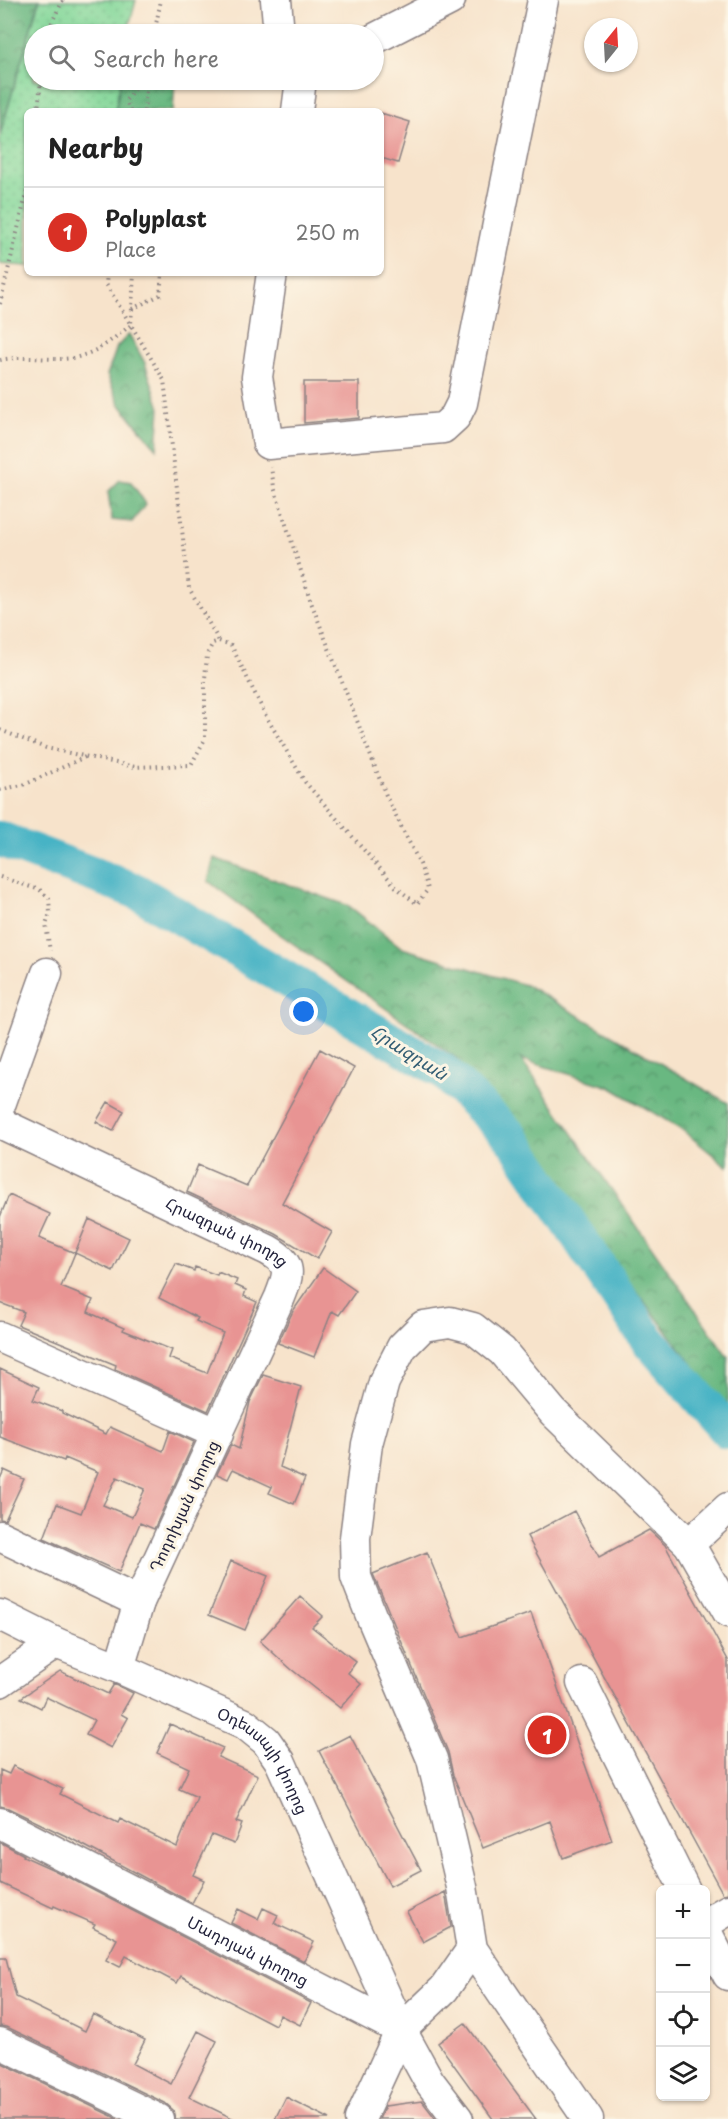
<!DOCTYPE html>
<html lang="en">
<head>
<meta charset="utf-8">
<style>
  :root { --surface:#fff; --page:#f2f2f2; --text:#222; --muted:#767676; --line:#e0e0e0; --accent:#d93025 }
  body { margin:0; font-family:"Playpen Sans","Noto Sans Armenian",sans-serif; background:var(--page); color:var(--text) }
  .controls { position:absolute; right:18px; bottom:18px; display:grid; overflow:hidden; border-radius:9px; box-shadow:0 2px 4px #0004 }
  .controls button { width:54px; height:54px; display:grid; place-items:center; padding:0; border:0; border-bottom:2px solid var(--line); background:var(--surface); color:var(--text); font:30px sans-serif }
  .compass { position:absolute; left:584px; top:18px; width:54px; height:54px; border-radius:50%; background:var(--surface); box-shadow:0 2px 4px #0004; rotate:18deg }
  .you { position:absolute; left:304px; top:1012px; width:21px; height:21px; margin:-15px; border:4px solid #fff; border-radius:50%; background:#1a73e8; box-shadow:0 0 0 9px #1a73e833 }
  .badge { display:grid; place-items:center; width:39px; height:39px; border-radius:50%; background:var(--accent); color:#fff; font-size:20px; font-weight:700 }
  .pin { position:absolute; translate:-50% -50%; border:3px solid #fff; box-shadow:0 2px 6px #0006 }
  .list { margin:0; padding:0; list-style:none }
  h2 { display:flex; justify-content:space-between; align-items:center; height:78px; margin:0; padding:0 24px; font-size:26px }
  h2 small { font-size:20px; font-weight:400; color:var(--muted) }
  .list li { display:grid; grid-template-columns:39px 1fr auto; gap:18px; align-items:center; box-sizing:border-box; height:90px; padding:0 24px; border-top:2px solid var(--line) }
  .list b { display:block; font-size:22px; white-space:nowrap }
  .list p { margin:0; font-size:20px; white-space:nowrap; color:var(--muted) }
  .list em { font-size:20px; font-style:normal; color:var(--muted) }
  .icon { flex:none; width:33px; height:33px; fill:none; stroke:currentColor; stroke-width:2; stroke-linecap:round; stroke-linejoin:round }
  .map { position:relative; flex:none; width:728px; height:2119px; overflow:hidden }
  .search { position:absolute; background:var(--surface); box-shadow:0 2px 4px #0004; left:24px; top:24px; width:360px; height:66px; display:flex; align-items:center; gap:15px; box-sizing:border-box; padding:0 21px; border-radius:33px; color:var(--muted); font-size:22px }
  .panel { position:absolute; background:var(--surface); box-shadow:0 2px 4px #0004; left:24px; top:108px; width:360px; height:168px; border-radius:9px }
  .map>svg:first-child { display:block }
  .grass { fill:url(#grass-dots); stroke:#527c6a; stroke-width:1.5 }
  .forest { fill:url(#forest-crowns); stroke:#466d5e; stroke-width:1.5 }
  .lines { fill:none; stroke-linecap:round; stroke-linejoin:round }
  .river { stroke:#47b3c5; stroke-width:36 }
  .building { fill:#e89493; fill-rule:evenodd }
  .minor-casing { stroke:#8c8283; stroke-width:33 }
  .path { stroke:#8c8283; stroke-width:4; stroke-dasharray:1.5 4.5; stroke-linecap:butt }
  .minor { stroke:#fff; stroke-width:30 }
  .labels { text-anchor:middle; stroke-width:6; stroke-linejoin:round; paint-order:stroke }
  .street-label { font-size:16px; fill:#22223b; stroke:#fcf5e5 }
  .water-label { font-size:18px; font-style:italic; fill:#315c72; stroke:#fcf5e5 }
</style>
</head>
<body>
<div class="map">
<svg width="728" height="2119" viewBox="0 0 728 2119">
  <defs>
    <pattern id="grass-dots" width="8" height="8" patternUnits="userSpaceOnUse" patternTransform="scale(1.5)"><rect width="8" height="8" fill="#82d799"/><path d="M2 2h.1M6 6h.1" fill="none" stroke="#70b885" stroke-width="1.8" stroke-linecap="round"/></pattern>
    <pattern id="forest-crowns" width="20" height="18" patternUnits="userSpaceOnUse" patternTransform="scale(1.5)"><rect width="20" height="18" fill="#69b881"/><path d="M2 6a3 3 0 1 1 6 0M12 15a3 3 0 1 1 6 0" fill="none" stroke="#56956b"/></pattern>
  </defs>
  <rect width="100%" height="100%" fill="#fcf5e5"/>
  <filter id="ink" filterUnits="userSpaceOnUse"><feTurbulence type="fractalNoise" baseFrequency=".0167" numOctaves="2"/><feDisplacementMap in="SourceGraphic" scale="12" xChannelSelector="R" yChannelSelector="G"/><feConvolveMatrix kernelMatrix="1 2 1 2 8 2 1 2 1" color-interpolation-filters="sRGB"/></filter>
  <filter id="wash" filterUnits="userSpaceOnUse"><feTurbulence type="fractalNoise" baseFrequency=".008" numOctaves="4" result="noise"/><feDisplacementMap in="SourceGraphic" scale="24" xChannelSelector="R" yChannelSelector="G"/><feGaussianBlur stdDeviation="1.35" result="paint"/><feColorMatrix in="noise" values="0 0 0 0 0 0 0 0 0 0 0 0 0 0 0 0 0 1.4 0 .05"/><feComposite in="paint" operator="in"/></filter>
  <g filter="url(#wash)">
    <rect width="100%" height="100%" fill="#f7e3cb"/>
    <path class="grass" d="M39,0H136L127,34H34V80H121L115,111H27V266L0,264V135Z"/>
    <path class="forest" d="M0,0H39L0,135Z
      M121,80H175L173,111H115Z
      M129,334L145,363L160,408L157,449L120,405L107,375L117,347Z
      M120,480L131,482L146,504L132,522L112,520L108,492Z
      M214,858L349,906L402,948L528,986L728,1103V1167L681,1129L610,1087L521,1059L728,1357V1410L455,1057L278,933L208,881Z"/>
    <g class="lines">
      <path class="river" d="M0,839L136,891L443,1071L511,1137L648,1340L728,1431"/>
    </g>
    <g id="blocks">
      <path class="building" d="M381,113L410,122L398,163L381,158Z
        M304,382H359V418L304,423Z
        M320,1049L354,1068L282,1203L332,1232L317,1259L276,1234L187,1192L198,1165L247,1186Z
        M108,1102L124,1111L113,1131L96,1122Z
        M9,1195L50,1214L39,1238L75,1253L61,1287L93,1300L88,1312L124,1328L123,1330L172,1350L169,1358L207,1373L223,1333L196,1321L198,1318L159,1298L176,1264L194,1271L195,1267L217,1275L218,1272L237,1280L235,1285L246,1290L244,1296L257,1302L208,1411L115,1369L116,1365L18,1325L24,1312L0,1303V1217Z
        M89,1219L129,1238L113,1271L75,1253Z
        M323,1268L356,1291L339,1315L332,1311L314,1357L278,1343L293,1311Z
        M0,1369L39,1387L33,1400L62,1411V1413L106,1434L110,1427L163,1451L170,1431L194,1442L154,1529L140,1523L119,1572L44,1538L57,1504L81,1513L98,1472L65,1458L64,1461L0,1437ZM117,1477L145,1489L132,1517L103,1505Z
        M263,1375L301,1387L280,1467L305,1478L294,1504L269,1493L272,1487L233,1469L228,1479L217,1474L231,1445L239,1449L250,1402Z
        M4,1470L24,1479L5,1520L0,1519V1479Z
        M574,1511L599,1557L649,1530L665,1545L728,1660V1893L723,1894L527,1536Z
        M427,1552L462,1637L531,1613L612,1840L563,1858L550,1821L483,1848L453,1775L448,1752L373,1574Z
        M231,1561L268,1576L245,1630L209,1615Z
        M300,1596L323,1616L312,1627L356,1662L348,1673L361,1684L340,1708L291,1669L260,1641Z
        M60,1671L108,1694L114,1684L133,1693L121,1714L128,1718L111,1748L86,1735L94,1720L46,1697L41,1708L21,1698Z
        M170,1724L223,1748L218,1757L258,1775L236,1822L242,1824L234,1844L212,1835L193,1875L204,1880L192,1903L70,1838L8,1808L0,1806V1770L9,1774L13,1766L63,1789L60,1794L118,1823L120,1819L177,1847L197,1797L179,1789L189,1768L157,1753Z
        M350,1735L421,1870L390,1886L319,1751Z
        M0,1842L24,1855L23,1856L54,1870L311,2003L300,2025L280,2015L275,2025L181,1976L177,1983L126,1956L120,1967L106,1960L117,1939L93,1927L95,1924L54,1906L53,1908L0,1883Z
        M445,1892L451,1927L423,1942L407,1912Z
        M263,1908L278,1915L274,1923L314,1942L304,1961L231,1923L238,1909L258,1919Z
        M0,1958H6L16,1997L85,2031L93,2014L145,2040L133,2064L171,2084L198,2031L217,2041L189,2097L234,2119H175L173,2110L165,2103L7,2027L0,2026Z
        M465,2023L536,2119H493L438,2043Z
        M0,2062L118,2119H0Z
        M286,2097L330,2119H275Z
        M422,2101L436,2119H379L385,2106Z"/>
    </g>
  </g>
  <g filter="url(#ink)">
    <use href="#blocks" fill-opacity="0" stroke="#8c8283" stroke-width="1.5"/>
    <g class="lines">
      <g class="minor-casing">
        <g id="minor">
          <path d="M276,0L279,34"/>
          <path d="M374,39L450,0"/>
          <path d="M297,111L301,80"/>
          <path d="M272,273L257,377L268,444L443,428L455,417L462,403L543,0"/>
          <path d="M0,1105L47,973"/>
          <path id="s1" d="M0,1123L268,1250C293,1264 289,1274 280,1297L139,1602L119,1668"/>
          <path d="M0,1337L218,1434"/>
          <path d="M0,1536L139,1602"/>
          <path d="M689,1544L728,1508"/>
          <path id="s2" d="M0,1615L56,1643L119,1668L245,1724L266,1741L280,1761L401,2030L429,2081L458,2119"/>
          <path d="M0,1682L56,1643"/>
          <path d="M582,1683L685,1890"/>
          <path id="s3" d="M0,1823L401,2030"/>
          <path d="M706,1923L728,1910"/>
          <path d="M706,1931L728,1975"/>
          <path d="M0,2043L158,2119"/>
          <path d="M360,2119L401,2030L444,1989L472,1949"/>
          <path d="M588,2119L472,1949L462,1887L432,1759L372,1618L356,1577L355,1538L367,1444L384,1382L402,1347L423,1326L450,1322L473,1328L502,1351L553,1412L689,1544L728,1612"/>
        </g>
      </g>
      <path class="path" d="M46,34L63,0
        M154,34L161,0
        M38,111L41,80
        M130,111L126,100L143,80
        M144,111L147,80
        M134,273L131,325L164,380L189,588L219,641
        M0,304L27,191
        M132,309L160,295L162,273
        M0,360C26,354 62,364 84,355C102,349 117,336 131,325L106,284L107,273
        M0,730L46,748L135,767L191,765L205,739V679L207,654L213,643L219,641L231,645L267,718L305,782L396,887L417,904L428,889L420,864L387,798L311,602L274,487L271,467
        M0,790L26,784L85,757
        M0,877L40,890L49,898L50,913L46,925L50,951"/>
      <use href="#minor" class="minor"/>
    </g>
  </g>
  <g class="labels">
    <g class="street-label">
      <text dy="6" stroke="none"><textPath href="#s1" startOffset="252">Հրազդան փողոց</textPath></text>
      <text transform="translate(184 1506) rotate(-65)" y="6">Դոդոխյան փողոց</text>
      <text dy="6" stroke="none"><textPath href="#s2" startOffset="308">Օդեսսայի փողոց</textPath></text>
      <text dy="6" stroke="none"><textPath href="#s3" startOffset="279">Մադոյան փողոց</textPath></text>
    </g>
    <g class="water-label">
      <text transform="translate(409 1053) rotate(32)" y="6">Հրազդան</text>
    </g>
  </g>
</svg>
<div class="controls">
<button>+</button>
<button>−</button>
<button><svg class="icon" aria-label="locate" viewBox="0 0 24 24"><circle cx="12" cy="12" r="6"/><path d="M12 2v4M12 18v4M2 12h4M18 12h4"/></svg></button>
<button><svg class="icon" aria-label="layers" viewBox="0 0 24 24"><path d="M12 4l9 5-9 5-9-5zM3 14l9 5 9-5"/></svg></button>
</div>
<svg class="compass" viewBox="-18 -18 36 36"><path d="M0-13l5 13h-10z" fill="#e53935"/><path d="M0 13l5-13h-10z" fill="#767676"/></svg>
<div class="you"></div>
<div class="pin badge" style="left:547px;top:1735px">1</div>
<div class="search"><svg class="icon" aria-label="search" viewBox="0 0 24 24"><circle cx="10" cy="10" r="6"/><path d="M15 15l6 6"/></svg>Search here</div>
<section class="panel">
<h2>Nearby<small></small></h2>
<ul class="list">
<li><span class="badge">1</span><div><b>Polyplast</b><p>Place</p></div><em>250 m</em></li>
</ul>
</section>
</div>
</body>
</html>
